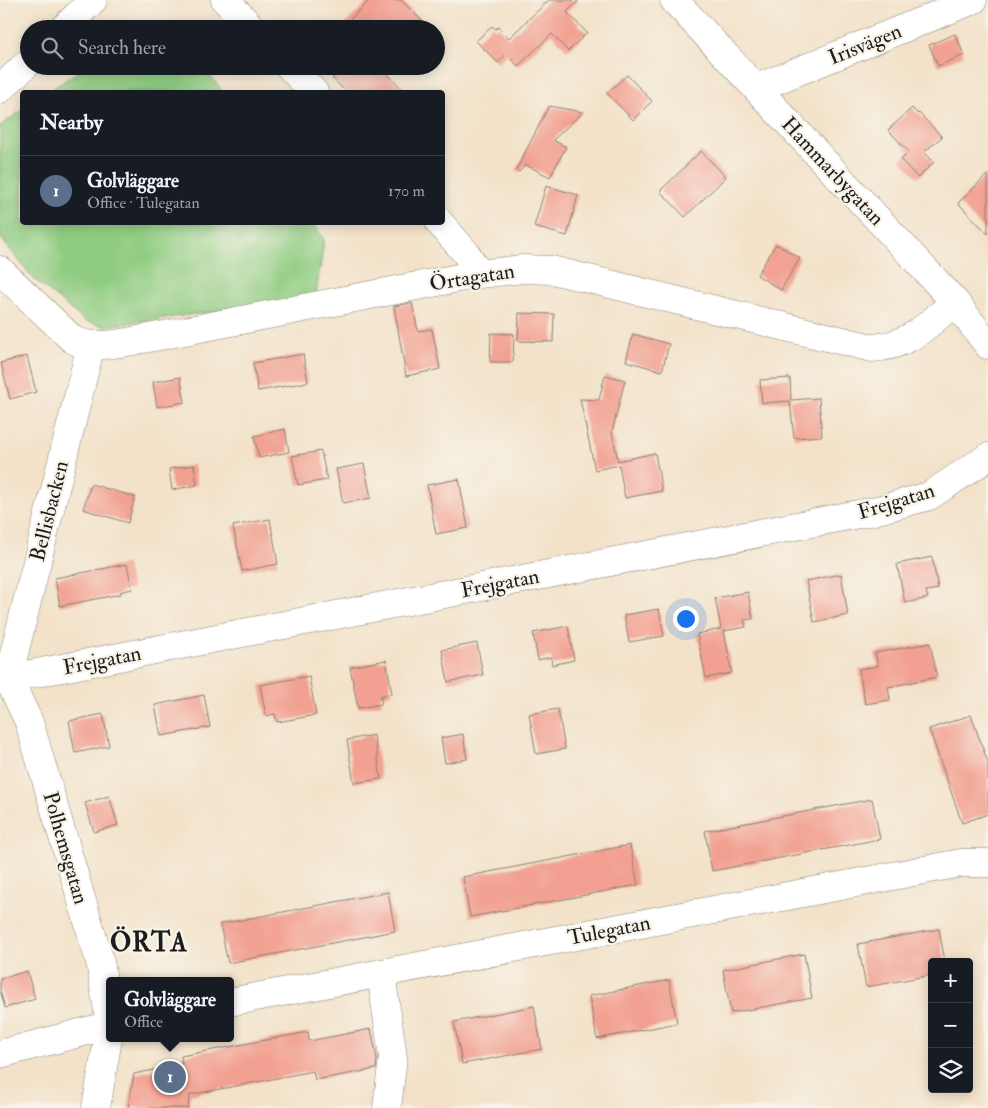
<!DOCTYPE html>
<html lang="en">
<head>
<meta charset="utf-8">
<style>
  :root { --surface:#171b24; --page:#20242c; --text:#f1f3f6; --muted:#9ea1a6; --line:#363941; --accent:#b45309 }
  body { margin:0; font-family:"IM FELL Double Pica",serif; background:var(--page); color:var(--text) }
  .controls { position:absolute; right:15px; bottom:15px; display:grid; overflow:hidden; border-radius:5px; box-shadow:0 2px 12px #0003 }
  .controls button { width:45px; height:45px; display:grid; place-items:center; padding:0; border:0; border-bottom:1px solid var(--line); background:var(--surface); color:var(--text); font:25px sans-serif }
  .you { position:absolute; left:685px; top:618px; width:18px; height:18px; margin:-12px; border:4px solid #fff; border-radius:50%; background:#1a73e8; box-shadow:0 0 0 8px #1a73e833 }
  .badge { display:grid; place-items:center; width:32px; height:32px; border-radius:50%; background:var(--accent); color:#fff; font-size:16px; font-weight:700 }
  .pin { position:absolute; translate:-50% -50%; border:2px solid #fff; box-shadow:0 1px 5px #0006 }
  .popup { position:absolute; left:106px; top:977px; width:128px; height:65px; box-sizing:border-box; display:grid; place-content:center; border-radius:5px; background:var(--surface); filter:drop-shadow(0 1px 4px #0005); font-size:16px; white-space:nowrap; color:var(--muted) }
  .popup b { font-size:19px; color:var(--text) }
  .popup::after { content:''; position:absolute; left:50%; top:100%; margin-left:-10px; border:10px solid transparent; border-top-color:var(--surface) }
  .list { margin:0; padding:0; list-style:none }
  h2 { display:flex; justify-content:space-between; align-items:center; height:65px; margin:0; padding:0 20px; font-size:21px }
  h2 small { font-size:16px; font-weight:400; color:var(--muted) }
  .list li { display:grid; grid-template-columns:32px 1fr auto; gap:15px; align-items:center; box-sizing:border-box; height:70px; padding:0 20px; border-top:1px solid var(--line) }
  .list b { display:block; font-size:19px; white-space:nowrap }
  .list p { margin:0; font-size:16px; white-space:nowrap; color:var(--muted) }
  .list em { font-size:16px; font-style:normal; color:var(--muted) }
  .icon { flex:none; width:28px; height:28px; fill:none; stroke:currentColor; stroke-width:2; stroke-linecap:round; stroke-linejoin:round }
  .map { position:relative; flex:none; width:988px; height:1108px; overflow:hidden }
  .search { position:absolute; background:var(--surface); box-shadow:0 2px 12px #0003; left:20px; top:20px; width:425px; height:55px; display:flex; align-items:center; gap:12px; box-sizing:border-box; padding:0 18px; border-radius:28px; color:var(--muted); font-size:19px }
  .panel { position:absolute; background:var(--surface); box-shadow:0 2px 12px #0003; left:20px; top:90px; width:425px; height:135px; border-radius:5px }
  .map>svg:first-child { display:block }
  .green { fill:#8fcc81; stroke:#56744e }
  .building { fill:#f2a091 }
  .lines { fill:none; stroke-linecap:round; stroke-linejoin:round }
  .street-casing { stroke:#887f72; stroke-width:29 }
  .street { stroke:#fff; stroke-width:28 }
  .labels { text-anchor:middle; stroke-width:4.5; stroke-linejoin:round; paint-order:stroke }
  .street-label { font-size:21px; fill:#1c1c1c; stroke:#f7f3e8 }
  .district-label { font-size:26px; font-weight:bold; letter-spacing:1px; fill:#1c1c1c; stroke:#f7f3e8 }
</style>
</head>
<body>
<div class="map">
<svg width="988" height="1108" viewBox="0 0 988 1108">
  <rect width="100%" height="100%" fill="#f7f3e8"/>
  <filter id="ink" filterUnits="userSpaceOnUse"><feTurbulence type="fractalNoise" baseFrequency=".02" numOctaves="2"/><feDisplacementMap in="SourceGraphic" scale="10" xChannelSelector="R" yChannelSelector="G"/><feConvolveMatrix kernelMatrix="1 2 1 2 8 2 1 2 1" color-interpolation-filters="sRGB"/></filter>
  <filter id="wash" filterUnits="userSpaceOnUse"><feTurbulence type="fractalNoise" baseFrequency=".0096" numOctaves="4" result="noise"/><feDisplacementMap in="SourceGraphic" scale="20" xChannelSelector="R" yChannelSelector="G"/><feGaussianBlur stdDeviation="1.12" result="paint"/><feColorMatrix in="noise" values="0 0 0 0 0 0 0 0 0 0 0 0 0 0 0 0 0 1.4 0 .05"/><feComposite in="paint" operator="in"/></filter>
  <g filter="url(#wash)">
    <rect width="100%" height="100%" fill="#f3e2c9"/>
    <path class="green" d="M86,66H203L223,92H48Z
      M22,110V222L313,223L324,240L316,295L281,303L104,326L85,321L34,279L0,237V126Z"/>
    <g id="blocks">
      <path class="building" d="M370,0H401L430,29H340Z
        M549,0H579L567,12L587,33L568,51L552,34L518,66L506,54L498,63L476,41L492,26L496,29L498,27L509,38Z
        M955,34L964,55L938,66L929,45Z
        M332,66H380L405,92H346L332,78L338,73Z
        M627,75L652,101L633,120L607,93Z
        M549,106L583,112L553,140L566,147L550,177L526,165L519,172L516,170Z
        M912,108L918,114L919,113L942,137L924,152L934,162L918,178L901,160L909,152L888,130Z
        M701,151L726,177L685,217L660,191Z
        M988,174V234L958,203Z
        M546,186L578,195L567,236L534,227Z
        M776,244L800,258L781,290L757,275Z
        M412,303L418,331L432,329L440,369L406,376L394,306Z
        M519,313L554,314L553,342L518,341Z
        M491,333L514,334L513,362H490Z
        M633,334L669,344L662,371L626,361Z
        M303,354L308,382L258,391L253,363Z
        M27,356L36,392L10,399L1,363Z
        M605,375L625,380L612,432L618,461L655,453L662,491L625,498L619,465L595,470L580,399L599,400Z
        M180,377L185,402L157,407L153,382Z
        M790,378L791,400L819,398L822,436L794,438L790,401L762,403L760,380Z
        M285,429L289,452L259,458L254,436Z
        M321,451L327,480L298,485L292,456Z
        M364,464L371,498L343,503L336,469Z
        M194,465L197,485L172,490L169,469Z
        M459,479L468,528L436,534L427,485Z
        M91,484L135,497L128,523L83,509Z
        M270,519L278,564L242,571L233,526Z
        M932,557L938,589L926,591L928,598L905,603L897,564Z
        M127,564L132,589L120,592L121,594L60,606L55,578Z
        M841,574L848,615L814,622L806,581Z
        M748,592L753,619L744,620L746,627L724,631L732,673L706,678L697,634L721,629L715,598Z
        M659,609L664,636L629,642L624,615Z
        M568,626L574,660L552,665L551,657L538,660L533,633Z
        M477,643L483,675L448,682L442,650Z
        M930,643L937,677L888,687L890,700L865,704L859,669L878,666L875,653Z
        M386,660L392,694L380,696L382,704L358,708L350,667Z
        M309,676L316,715L277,722L275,714L266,716L260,685Z
        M204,695L210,727L161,736L155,705Z
        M558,709L565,749L536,754L529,714Z
        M103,714L109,746L75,753L69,721Z
        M971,715L988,763V814L962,823L929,729Z
        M463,734L467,759L445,763L441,738Z
        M374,735L381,779L354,783L347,740Z
        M109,796L118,825L94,832L85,803Z
        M872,799L880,839L712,871L705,831Z
        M630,845L638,885L470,917L463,877Z
        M388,892L395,931L228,963L220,924Z
        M939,929L945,962H932V975L866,987L858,944Z
        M804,954L812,998L731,1013L723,970Z
        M27,971L35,999L5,1008L0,990V979Z
        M669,980L677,1023L597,1039L589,996Z
        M534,1006L542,1049L462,1064L454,1022Z
        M371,1029L377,1059L376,1069L315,1080L313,1071L190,1095L188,1108H128L134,1074L182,1064L181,1056L308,1032L309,1041Z"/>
    </g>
  </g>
  <g filter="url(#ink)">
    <use href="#blocks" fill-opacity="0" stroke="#887f72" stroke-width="1"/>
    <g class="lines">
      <g class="street-casing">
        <path id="street" d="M225,0L253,29
          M674,0L955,302L988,345
          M63,29L93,0
          M289,66L314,92
          M757,88L973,0
          M0,89L29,62
          M439,222L466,253L479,274
          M0,270L72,339C95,351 124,342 149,338L479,274L523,269L552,270L872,348C910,346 927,325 955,302
          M0,668L8,678L29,722L100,962L110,1023
          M8,678L91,345
          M0,680L874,511L929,496L988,457
          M381,973L393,1057L387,1108
          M230,1002L961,863H988
          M0,1054L110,1025
          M96,1108L110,1027"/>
      </g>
      <use href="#street" class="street"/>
    </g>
  </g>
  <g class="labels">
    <g class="street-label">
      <text transform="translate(865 44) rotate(-22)" y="7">Irisvägen</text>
      <text transform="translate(833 171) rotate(47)" y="7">Hammarbygatan</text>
      <text transform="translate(472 277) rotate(-9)" y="7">Örtagatan</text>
      <text transform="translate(896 501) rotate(-17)" y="7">Frejgatan</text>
      <text transform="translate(49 511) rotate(-76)" y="7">Bellisbacken</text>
      <text transform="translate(500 583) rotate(-11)" y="7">Frejgatan</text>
      <text transform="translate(102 660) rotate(-11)" y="7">Frejgatan</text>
      <text transform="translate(66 848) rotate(74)" y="7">Polhemsgatan</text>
      <text transform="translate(609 930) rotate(-11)" y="7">Tulegatan</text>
    </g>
    <g class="district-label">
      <text x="149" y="951">ÖRTA</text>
    </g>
  </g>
</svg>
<div class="controls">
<button>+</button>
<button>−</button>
<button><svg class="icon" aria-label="layers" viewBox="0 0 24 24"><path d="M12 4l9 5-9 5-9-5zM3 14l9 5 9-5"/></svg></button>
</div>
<div class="you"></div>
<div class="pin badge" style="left:170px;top:1077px;background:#5c6f8a">1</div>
<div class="popup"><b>Golvläggare</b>Office</div>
<div class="search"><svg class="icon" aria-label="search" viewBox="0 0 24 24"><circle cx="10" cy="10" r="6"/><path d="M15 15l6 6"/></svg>Search here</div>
<section class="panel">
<h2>Nearby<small></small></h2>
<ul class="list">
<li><span class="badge" style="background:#5c6f8a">1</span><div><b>Golvläggare</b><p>Office · Tulegatan</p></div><em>170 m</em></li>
</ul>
</section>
</div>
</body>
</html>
